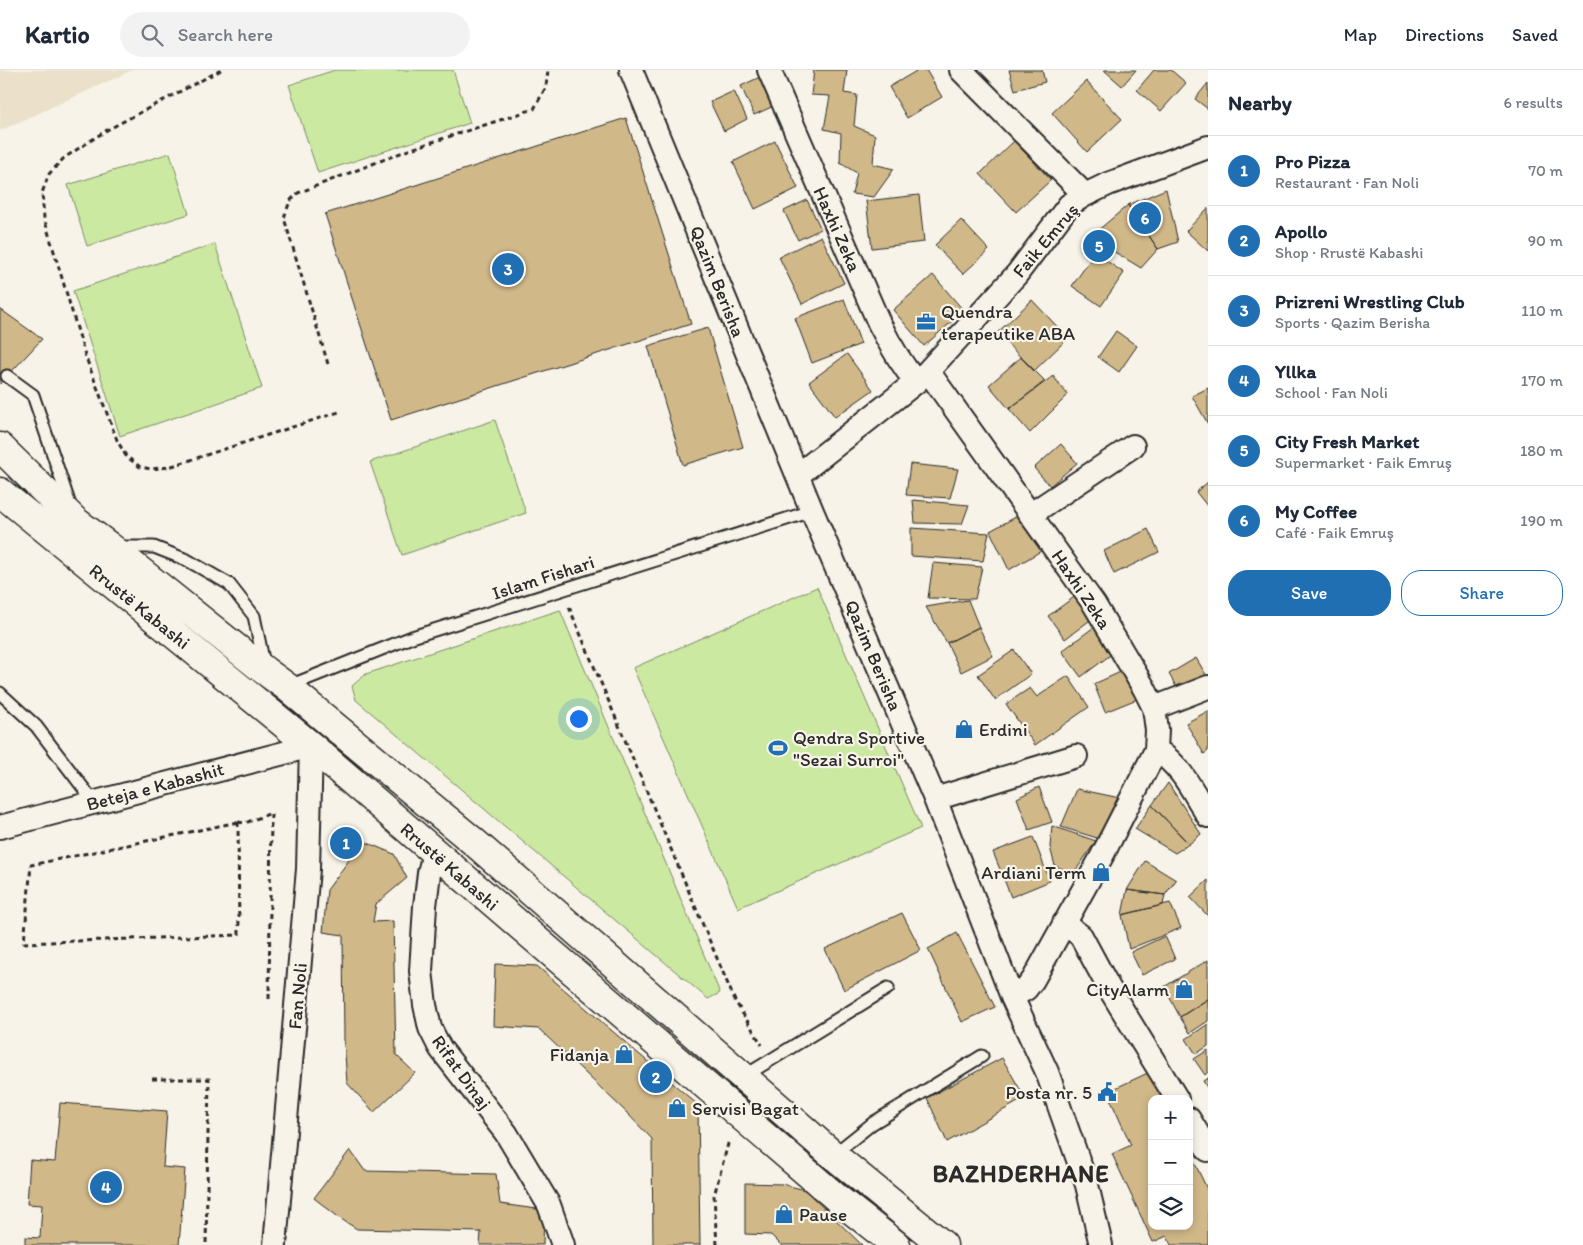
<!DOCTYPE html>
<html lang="en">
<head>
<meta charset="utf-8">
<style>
  :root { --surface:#fff; --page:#f2f2f3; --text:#1f2937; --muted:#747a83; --line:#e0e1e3; --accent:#1f6fb2 }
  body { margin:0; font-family:Itim,sans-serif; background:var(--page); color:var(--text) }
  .controls { position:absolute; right:15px; bottom:15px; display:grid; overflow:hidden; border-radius:10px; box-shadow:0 2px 8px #0003 }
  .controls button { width:45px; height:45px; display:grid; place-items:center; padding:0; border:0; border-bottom:1px solid var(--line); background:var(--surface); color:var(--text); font:25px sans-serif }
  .you { position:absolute; left:578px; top:648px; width:18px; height:18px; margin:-12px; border:4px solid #fff; border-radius:50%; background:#1a73e8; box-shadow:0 0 0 8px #1a73e833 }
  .badge { display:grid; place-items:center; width:32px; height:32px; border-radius:50%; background:var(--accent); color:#fff; font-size:16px; font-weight:700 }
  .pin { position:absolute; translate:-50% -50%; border:2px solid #fff; box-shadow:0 1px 5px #0006 }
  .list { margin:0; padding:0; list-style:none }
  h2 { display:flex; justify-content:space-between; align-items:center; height:65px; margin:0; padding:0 20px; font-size:21px }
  h2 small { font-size:16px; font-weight:400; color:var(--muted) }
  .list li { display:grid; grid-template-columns:32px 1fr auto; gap:15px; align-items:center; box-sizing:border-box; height:70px; padding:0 20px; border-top:1px solid var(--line) }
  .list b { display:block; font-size:19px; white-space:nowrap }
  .list p { margin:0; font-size:16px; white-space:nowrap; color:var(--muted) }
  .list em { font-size:16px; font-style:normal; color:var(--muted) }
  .actions { display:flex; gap:10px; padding:15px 20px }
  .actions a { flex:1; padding:11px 0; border:1px solid var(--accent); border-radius:20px; text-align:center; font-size:18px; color:var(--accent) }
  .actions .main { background:var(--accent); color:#fff }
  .icon { flex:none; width:28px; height:28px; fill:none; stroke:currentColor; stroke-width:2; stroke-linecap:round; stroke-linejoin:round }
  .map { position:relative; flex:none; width:1208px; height:1175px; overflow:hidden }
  header { display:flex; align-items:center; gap:30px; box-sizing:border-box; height:70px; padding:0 25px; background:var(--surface); border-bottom:1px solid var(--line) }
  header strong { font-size:24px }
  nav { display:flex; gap:28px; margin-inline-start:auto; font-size:18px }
  .search { width:350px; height:45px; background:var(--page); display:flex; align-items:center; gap:12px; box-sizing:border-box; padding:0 18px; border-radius:28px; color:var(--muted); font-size:19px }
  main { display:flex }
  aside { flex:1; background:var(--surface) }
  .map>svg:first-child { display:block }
  .built { fill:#ebe1cb }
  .green { fill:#cbe9a1; stroke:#7b8a66 }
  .building { fill:#d0b888; stroke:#2b2b2b }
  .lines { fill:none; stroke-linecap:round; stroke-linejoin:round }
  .lane-casing { stroke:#2b2b2b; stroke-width:15 }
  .street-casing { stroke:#2b2b2b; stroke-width:26 }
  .primary-casing { stroke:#2b2b2b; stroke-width:31 }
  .path { stroke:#2b2b2b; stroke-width:3; stroke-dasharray:5 4; stroke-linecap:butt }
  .lane { stroke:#f7f3e8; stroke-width:11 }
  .street { stroke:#f7f3e8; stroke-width:22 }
  .primary { stroke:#f7f3e8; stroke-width:28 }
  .labels { text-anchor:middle; stroke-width:4.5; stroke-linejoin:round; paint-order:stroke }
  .street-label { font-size:19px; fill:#2b2b2b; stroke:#f7f3e8 }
  .poi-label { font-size:19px; fill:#2b2b2b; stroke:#f7f3e8; text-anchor:start }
  .district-label { font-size:24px; font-weight:bold; letter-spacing:1px; fill:#2b2b2b; stroke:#f7f3e8 }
</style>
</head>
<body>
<header>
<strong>Kartio</strong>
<div class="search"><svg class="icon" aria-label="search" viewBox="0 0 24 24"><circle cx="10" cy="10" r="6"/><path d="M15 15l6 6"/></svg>Search here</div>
<nav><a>Map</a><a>Directions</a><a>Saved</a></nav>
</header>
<main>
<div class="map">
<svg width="1208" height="1175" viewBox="0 0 1208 1175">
  <rect width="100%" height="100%" fill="#f7f3e8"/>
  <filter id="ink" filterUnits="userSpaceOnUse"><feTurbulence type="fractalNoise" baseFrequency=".02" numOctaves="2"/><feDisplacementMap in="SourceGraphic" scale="10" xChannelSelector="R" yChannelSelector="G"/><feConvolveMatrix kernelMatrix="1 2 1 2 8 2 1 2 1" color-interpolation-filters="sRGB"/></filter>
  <g filter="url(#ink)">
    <path class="built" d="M0,0H133L0,61Z"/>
    <path class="green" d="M335,0H453L470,53L318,103L289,15Z
      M170,83L189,144L87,176L68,115Z
      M215,174L262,318L120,366L73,221Z
      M495,350L526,443L402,485L370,392Z
      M817,517L921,758L738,838L633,598Z
      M560,540L720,923L708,929L356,630L352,616L366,604Z"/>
    <path class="building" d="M814,0H847L844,23L857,25L854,56L875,65L873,94L894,99L874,127L852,124L857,103L840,93L841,63L824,59L830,26L811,25Z
      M918,0H926L942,27L907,48L889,17Z
      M1009,0H1042L1045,12L1015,20Z
      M1104,0H1136L1122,16Z
      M1154,0H1171L1186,13L1161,41L1137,20Z
      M764,5L778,34L754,45L741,16Z
      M1086,11L1122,49L1087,82L1052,43Z
      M1208,13V39L1195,29Z
      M734,21L747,49L724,61L710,32Z
      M626,48L691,254L391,350L325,144Z
      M775,71L798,118L755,139L733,92Z
      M1014,71L1051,110L1016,142L980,104Z
      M1166,119L1178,172L1158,179L1128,135Z
      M919,125L924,172L872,178L866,131Z
      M807,130L821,159L798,170L784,141Z
      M1128,135L1158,179L1141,198L1090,167Z
      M1208,138V181L1186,161Z
      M961,150L989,180L963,204L935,175Z
      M821,166L844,213L802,234L779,187Z
      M1095,183L1124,203L1101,236L1072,216Z
      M933,205L964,241L924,276L893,240Z
      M844,229L861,274L812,293L795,248Z
      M1032,230L1068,268L1034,301L997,263Z
      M0,239L42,269L0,314Z
      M708,258L743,377L683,395L648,276Z
      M1116,261L1137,276L1119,302L1098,287Z
      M847,284L873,320L835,347L809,312Z
      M1021,287L1045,311L1009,339L989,315Z
      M1053,306L1068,325L1030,363L1009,339Z
      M1208,318V354L1192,326Z
      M1061,374L1077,393L1050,416L1034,398Z
      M910,394L958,399L950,428L906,425Z
      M1208,412V437L1196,422Z
      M913,430L969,435L962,454L915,453Z
      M1023,443L1046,478L1009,500L990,461Z
      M911,458L989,463L983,491L911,486Z
      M1148,459L1159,482L1114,504L1104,481Z
      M933,493L982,497L975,529L928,528Z
      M1077,525L1093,548L1065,569L1048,546Z
      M968,530L979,557L947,573L926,537Z
      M979,557L993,586L961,602L947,573Z
      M1094,557L1113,583L1081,607L1062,581Z
      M1014,580L1031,604L995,630L978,605Z
      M1196,588L1208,608L1182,627L1169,604Z
      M1125,600L1137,629L1105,642L1094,614Z
      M1068,606L1089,637L1035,675L1006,634L1030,618L1037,627Z
      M1208,641V681L1204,684L1186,653Z
      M1168,713L1201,764L1189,774L1152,735Z
      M1039,717L1052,752L1029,760L1017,728Z
      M1077,719L1120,728L1097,768L1061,757Z
      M1152,735L1189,774L1175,783L1135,759Z
      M1052,756L1096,771L1074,803L1055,796L1050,777Z
      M1033,767L1050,811L1011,827L993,782Z
      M363,771L394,784L407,808L376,834L373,852L393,851L396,985L415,1003L374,1042L347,1013L344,970L343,865L323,862L327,820Z
      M1145,791L1176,810L1165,825L1127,820Z
      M1208,810V846L1190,827Z
      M1127,820L1165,825L1163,835L1122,845Z
      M1170,833L1181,858L1129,879L1122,845Z
      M902,843L921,880L844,920L825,879Z
      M957,863L995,937L962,952L928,879Z
      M1165,866L1175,889L1142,905L1131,882Z
      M1208,890V929L1180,947L1164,917Z
      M495,894L537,896L698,1035L700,1175H653L652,1069L625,1041L539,959L493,956Z
      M1208,929V951L1190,963L1180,947Z
      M1208,954V976L1196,984L1186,969Z
      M1208,980V1002L1205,1005L1194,989Z
      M1002,988L1025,1028L947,1072L927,1028Z
      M1152,1001L1165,1029H1152V1156H1189V1081L1208,1121V1175H1171L1167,1166L1153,1172L1112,1084L1131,1075L1107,1022Z
      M1208,1008V1019L1203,1011Z
      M60,1033L167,1041L163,1097L185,1099L179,1175H25V1167L40,1168L42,1135L27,1134L30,1090L55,1092Z
      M350,1080L365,1101L496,1104L500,1134L544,1140L543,1175H480L481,1162L357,1159L341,1149L314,1128Z
      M745,1113L782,1114L805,1120L862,1175H781L771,1165L745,1164Z"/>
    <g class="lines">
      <g class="lane-casing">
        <path id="lane" d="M7,306L33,325L70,435
          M116,477H154L187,490L229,514L254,546L264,594
          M289,616L412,567L812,441
          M0,623L36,656L94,732
          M743,1007L888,918
          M833,1085L873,1053L982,986"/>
      </g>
      <g class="street-casing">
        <path id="street" d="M631,0L812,441L935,729L1012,927L1047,1002L1087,1115L1101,1175
          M769,0L879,253C890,275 901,294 916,312
          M961,0L1085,125
          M928,301L1094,534L1144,618L1154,638L1157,660L1156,680C1181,695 1193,722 1208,746
          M798,405L916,312L928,301L1017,204L1069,135L1085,125L1108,114L1208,77
          M1031,444L1133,376
          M1154,638L1208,617
          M935,729L1076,686
          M0,757L311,676
          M434,783L429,803L425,836L421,901L425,935L430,958L440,978L506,1063L549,1135L563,1175
          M1064,853L1081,866L1109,918L1177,1029
          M1012,927L1026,919L1033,910L1102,786L1156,680
          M1189,1049L1208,1080
          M275,1175L308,799L311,676"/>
      </g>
      <g class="primary-casing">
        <path id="primary" d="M0,377L75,451L110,477L265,601L287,617L474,772L833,1085L943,1175
          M0,422L311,676L839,1130L896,1175"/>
      </g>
      <path class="path" d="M221,0L107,60L64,88L49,104L42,123L44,148L85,285L117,370L126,386L140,397L151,399L169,397L342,341
        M328,294L284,148L290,131L298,123L411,79L534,39L546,17L548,0
        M569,537L735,931L762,975
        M238,752L239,865L24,873L31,795Z
        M238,752L245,753L271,743L269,931
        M152,1009H209L206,1175
        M717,1175L714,1126L729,1070"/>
      <use href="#lane" class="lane"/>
      <use href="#street" class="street"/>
      <use href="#primary" class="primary"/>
    </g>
  </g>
  <defs>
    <g id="office-bare" transform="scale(1.5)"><path d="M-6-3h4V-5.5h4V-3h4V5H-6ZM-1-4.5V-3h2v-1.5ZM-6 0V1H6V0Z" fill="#1f6fb2" stroke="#f7f3e8" stroke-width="2.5" paint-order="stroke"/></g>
    <g id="shop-bare" transform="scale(1.5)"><path d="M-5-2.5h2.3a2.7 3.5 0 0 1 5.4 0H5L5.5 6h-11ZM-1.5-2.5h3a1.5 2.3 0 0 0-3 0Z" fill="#1f6fb2" stroke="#f7f3e8" stroke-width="2.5" paint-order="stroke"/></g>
    <g id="stadium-bare" transform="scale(1.5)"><path d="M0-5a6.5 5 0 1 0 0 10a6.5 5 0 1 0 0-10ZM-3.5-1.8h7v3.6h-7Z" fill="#1f6fb2" stroke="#f7f3e8" stroke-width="2.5" paint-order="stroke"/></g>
    <g id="civic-bare" transform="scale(1.5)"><path d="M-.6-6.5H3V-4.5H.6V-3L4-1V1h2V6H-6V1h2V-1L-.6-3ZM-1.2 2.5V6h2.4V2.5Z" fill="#1f6fb2" stroke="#f7f3e8" stroke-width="2.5" paint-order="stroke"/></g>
  </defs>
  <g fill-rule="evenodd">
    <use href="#office-bare" x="926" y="252"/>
    <use href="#shop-bare" x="964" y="659"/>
    <use href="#stadium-bare" x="778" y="678"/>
    <use href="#shop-bare" x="1101" y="802"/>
    <use href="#shop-bare" x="1184" y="919"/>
    <use href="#shop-bare" x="624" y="984"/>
    <use href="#civic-bare" x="1107" y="1022"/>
    <use href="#shop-bare" x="677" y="1038"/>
    <use href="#shop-bare" x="784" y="1144"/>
  </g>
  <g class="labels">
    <g class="street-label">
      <text transform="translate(838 159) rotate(66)" y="7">Haxhi Zeka</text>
      <text transform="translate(1045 170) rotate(-50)" y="7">Faik Emruş</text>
      <text transform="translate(718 211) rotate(68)" y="7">Qazim Berisha</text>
      <text transform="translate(543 507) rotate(-18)" y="7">Islam Fishari</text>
      <text transform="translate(1082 519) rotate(56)" y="7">Haxhi Zeka</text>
      <text transform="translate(140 536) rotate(39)" y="7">Rrustë Kabashi</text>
      <text transform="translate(874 585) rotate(67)" y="7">Qazim Berisha</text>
      <text transform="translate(155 716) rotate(-15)" y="7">Beteja e Kabashit</text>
      <text transform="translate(450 796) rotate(41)" y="7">Rrustë Kabashi</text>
      <text transform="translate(297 926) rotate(-85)" y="7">Fan Noli</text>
      <text transform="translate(462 1002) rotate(54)" y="7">Rifat Dinaj</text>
    </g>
    <g class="poi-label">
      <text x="941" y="248">Quendra<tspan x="941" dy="22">terapeutike ABA</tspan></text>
      <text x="979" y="666">Erdini</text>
      <text x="793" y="674">Qendra Sportive<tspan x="793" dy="22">"Sezai Surroi"</tspan></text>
      <text x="1086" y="809" text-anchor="end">Ardiani Term</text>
      <text x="1169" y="926" text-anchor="end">CityAlarm</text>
      <text x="609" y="991" text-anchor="end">Fidanja</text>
      <text x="1092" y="1029" text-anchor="end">Posta nr. 5</text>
      <text x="692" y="1045">Servisi Bagat</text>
      <text x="799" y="1151">Pause</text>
    </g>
    <g class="district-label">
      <text x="1021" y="1112">BAZHDERHANE</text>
    </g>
  </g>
</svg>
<div class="controls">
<button>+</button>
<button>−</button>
<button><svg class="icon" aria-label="layers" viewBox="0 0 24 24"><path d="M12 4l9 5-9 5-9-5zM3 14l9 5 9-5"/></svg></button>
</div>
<div class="you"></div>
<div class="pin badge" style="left:346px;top:773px">1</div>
<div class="pin badge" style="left:656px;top:1007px">2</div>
<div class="pin badge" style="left:508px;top:199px">3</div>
<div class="pin badge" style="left:106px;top:1117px">4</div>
<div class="pin badge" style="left:1099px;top:176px">5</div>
<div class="pin badge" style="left:1145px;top:148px">6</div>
</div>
<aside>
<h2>Nearby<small>6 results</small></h2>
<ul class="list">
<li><span class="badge">1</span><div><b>Pro Pizza</b><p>Restaurant · Fan Noli</p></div><em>70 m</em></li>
<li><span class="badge">2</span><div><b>Apollo</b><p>Shop · Rrustë Kabashi</p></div><em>90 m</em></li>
<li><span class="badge">3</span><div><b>Prizreni Wrestling Club</b><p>Sports · Qazim Berisha</p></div><em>110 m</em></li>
<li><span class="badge">4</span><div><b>Yllka</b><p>School · Fan Noli</p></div><em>170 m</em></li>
<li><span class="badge">5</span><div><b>City Fresh Market</b><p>Supermarket · Faik Emruş</p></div><em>180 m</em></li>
<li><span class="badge">6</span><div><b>My Coffee</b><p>Café · Faik Emruş</p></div><em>190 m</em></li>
</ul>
<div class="actions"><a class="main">Save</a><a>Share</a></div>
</aside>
</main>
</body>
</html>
